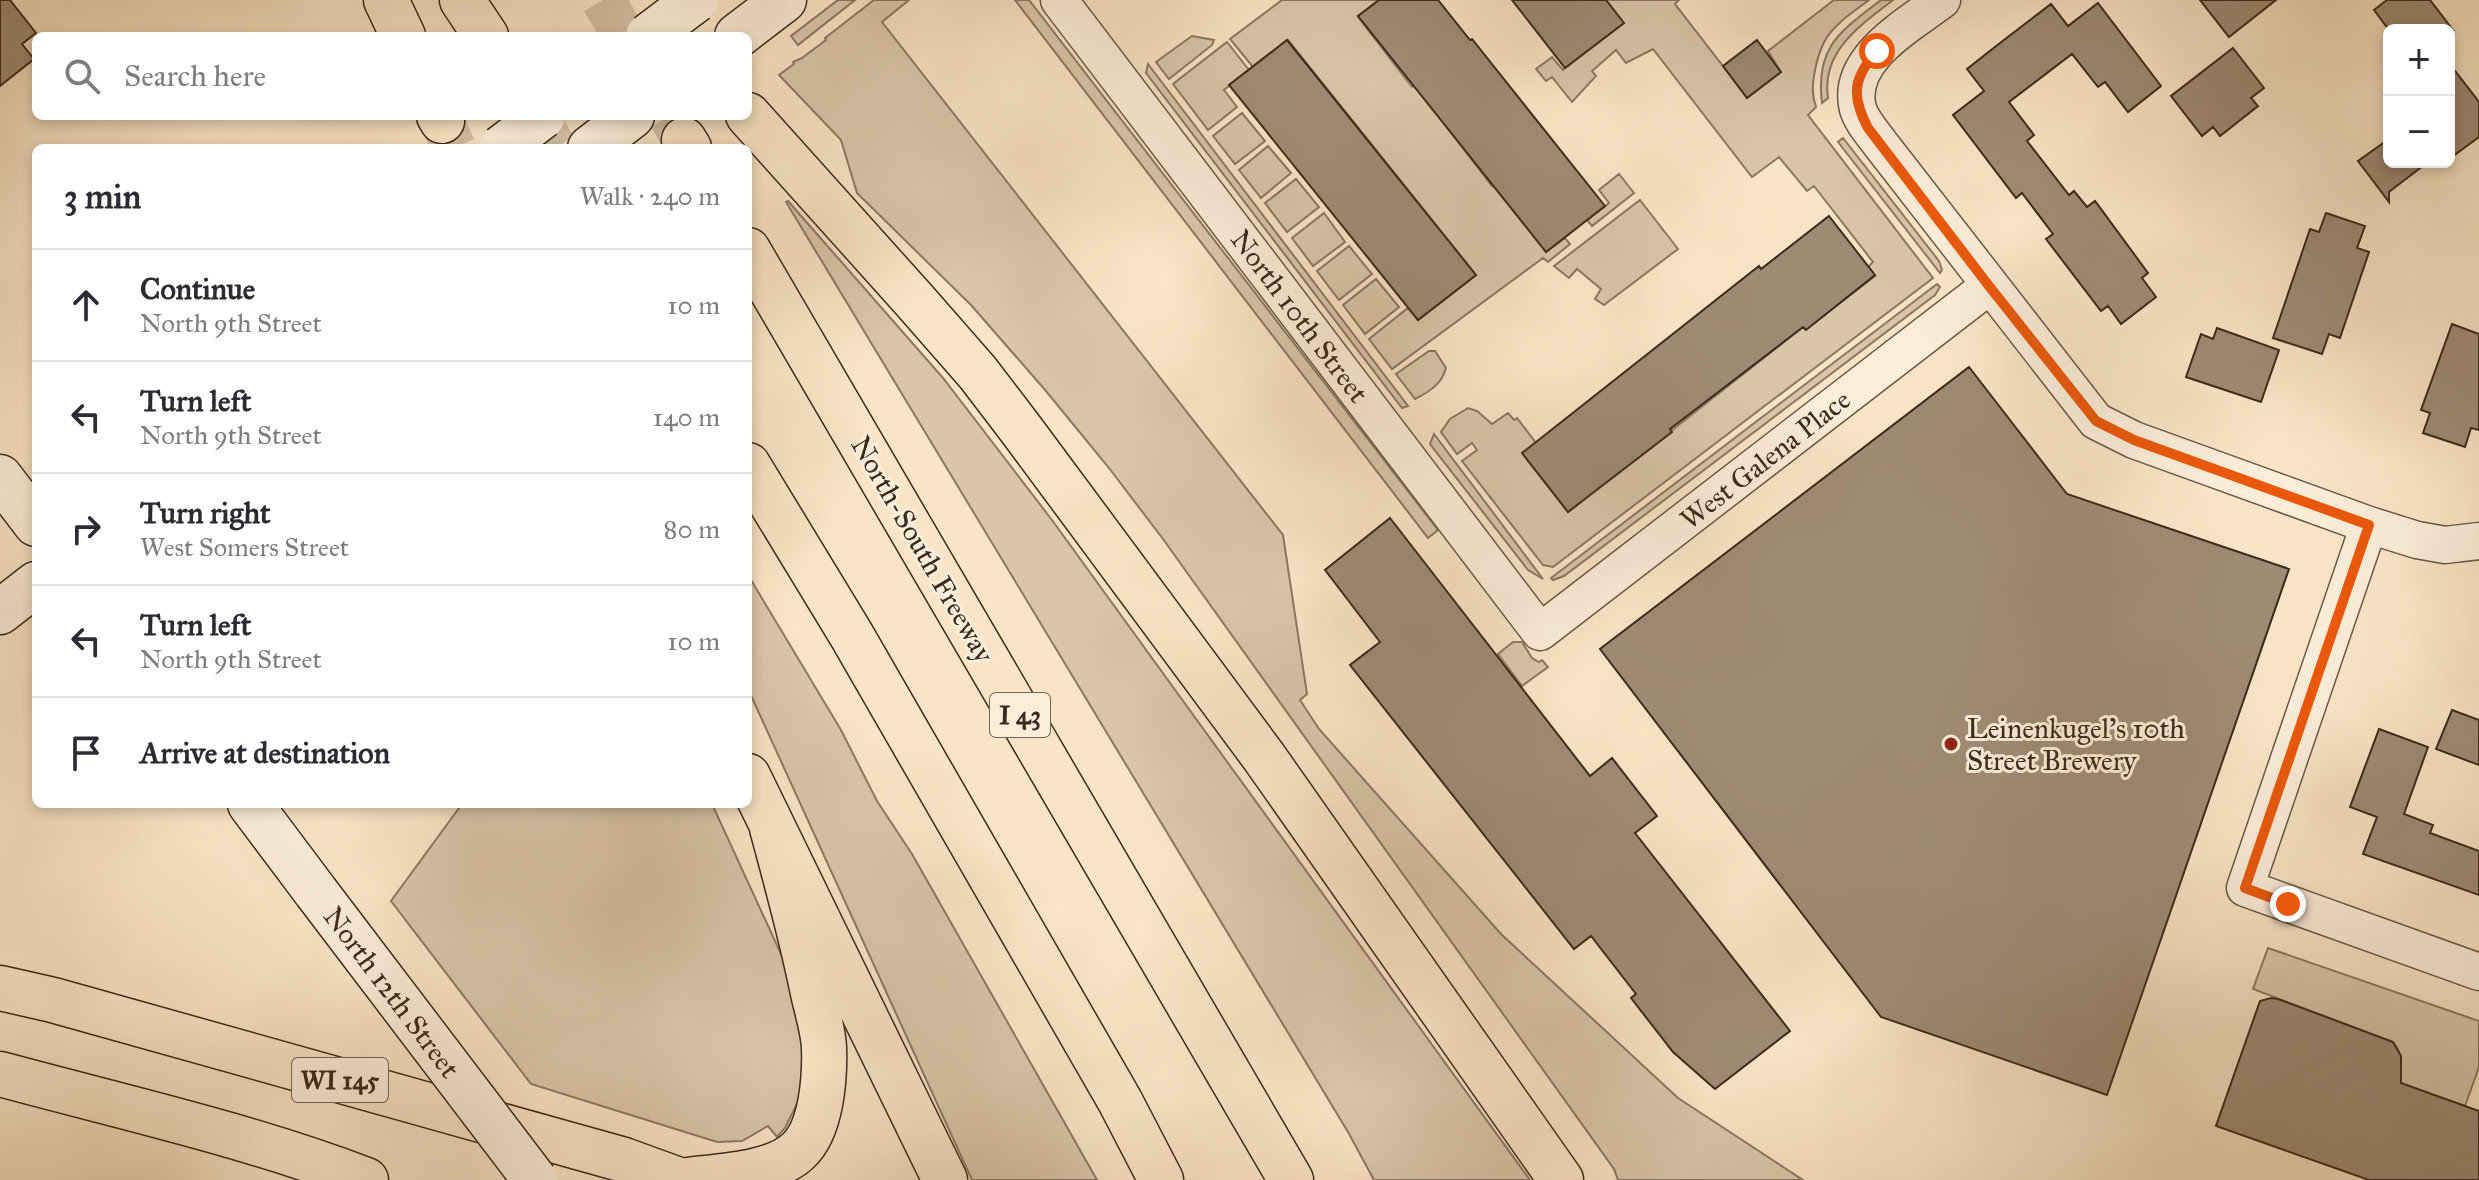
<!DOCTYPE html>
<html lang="en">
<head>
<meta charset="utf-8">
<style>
  :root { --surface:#fff; --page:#f7f7f7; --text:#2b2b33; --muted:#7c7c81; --line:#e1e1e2 }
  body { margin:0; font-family:"IM FELL Great Primer",serif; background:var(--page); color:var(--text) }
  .controls { position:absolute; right:24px; top:24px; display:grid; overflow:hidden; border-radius:12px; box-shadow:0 4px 12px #0003 }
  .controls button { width:72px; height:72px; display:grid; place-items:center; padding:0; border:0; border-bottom:2px solid var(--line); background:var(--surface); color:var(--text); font:40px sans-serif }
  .stop { position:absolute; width:24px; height:24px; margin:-18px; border:6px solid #ea580c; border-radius:50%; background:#fff }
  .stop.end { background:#ea580c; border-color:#fff; box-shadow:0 2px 8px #0008 }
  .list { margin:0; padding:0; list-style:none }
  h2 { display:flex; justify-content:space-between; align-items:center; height:104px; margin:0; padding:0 32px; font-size:34px }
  h2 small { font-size:26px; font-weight:400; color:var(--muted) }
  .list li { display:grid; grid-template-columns:52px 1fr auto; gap:24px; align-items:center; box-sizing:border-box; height:112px; padding:0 32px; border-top:2px solid var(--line) }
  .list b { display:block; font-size:30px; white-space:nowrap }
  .list p { margin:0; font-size:26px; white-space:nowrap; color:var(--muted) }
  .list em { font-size:26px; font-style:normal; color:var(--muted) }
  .icon { flex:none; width:44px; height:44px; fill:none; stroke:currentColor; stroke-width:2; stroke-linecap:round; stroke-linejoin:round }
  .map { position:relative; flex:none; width:2479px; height:1180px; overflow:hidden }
  .search { position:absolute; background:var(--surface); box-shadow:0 4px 12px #0003; left:32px; top:32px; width:720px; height:88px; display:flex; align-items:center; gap:20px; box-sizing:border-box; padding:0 28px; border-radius:12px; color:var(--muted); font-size:30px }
  .panel { position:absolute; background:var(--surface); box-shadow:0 4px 12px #0003; left:32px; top:144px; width:720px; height:664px; border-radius:12px }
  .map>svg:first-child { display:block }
  .green { fill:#d9c5a8; stroke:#8a7862; stroke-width:2 }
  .building { fill:#9e8b74; stroke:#3b2b1c; stroke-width:2 }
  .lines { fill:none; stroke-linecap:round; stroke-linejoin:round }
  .highway-tunnel { stroke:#d3bfa3; stroke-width:44; stroke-dasharray:44 22; stroke-linecap:butt }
  .street-casing { stroke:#6a5946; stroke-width:39 }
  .secondary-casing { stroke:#3b2b1c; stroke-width:47 }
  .primary-casing { stroke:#3b2b1c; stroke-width:47 }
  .highway-casing { stroke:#3b2b1c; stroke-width:47 }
  .street { stroke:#fbedd9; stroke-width:36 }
  .secondary { stroke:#fbedd9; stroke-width:44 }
  .primary { stroke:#f9e4c5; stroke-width:44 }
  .highway { stroke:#f9e4c5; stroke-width:44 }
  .secondary-bridge-casing { stroke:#3b2b1c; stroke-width:47; stroke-linecap:butt }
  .secondary-bridge { stroke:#fbedd9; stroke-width:44 }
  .route { stroke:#ea580c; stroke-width:10 }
  .poi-dot { fill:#8f2418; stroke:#fbedd9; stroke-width:3 }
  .labels { text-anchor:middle; stroke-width:6; stroke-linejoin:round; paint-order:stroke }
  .shield { fill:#fbedd9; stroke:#756555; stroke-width:2 }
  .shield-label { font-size:26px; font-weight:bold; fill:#3b2b1c }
  .street-label { font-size:28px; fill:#3b2b1c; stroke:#fbedd9 }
  .poi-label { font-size:28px; fill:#3b2b1c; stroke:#fbedd9; text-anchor:start }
</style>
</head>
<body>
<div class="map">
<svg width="2479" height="1180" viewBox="0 0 2479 1180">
  <rect width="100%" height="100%" fill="#f9e4c5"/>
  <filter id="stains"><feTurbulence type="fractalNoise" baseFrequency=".0025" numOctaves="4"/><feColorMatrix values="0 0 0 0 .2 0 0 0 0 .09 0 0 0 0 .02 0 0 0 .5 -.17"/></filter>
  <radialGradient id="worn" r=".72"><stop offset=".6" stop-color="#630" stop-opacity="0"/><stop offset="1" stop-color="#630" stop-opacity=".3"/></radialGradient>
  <path class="green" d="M838,0H855L798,45L791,36Z
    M874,0H909L882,22L1283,535L1307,694L1300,700L1319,729L1501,934L1678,1098L1803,1180H1618L1614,1169L1163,539L1109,468L1046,391L971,305L857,193L841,140L779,75L794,64L793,62L802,58L826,40L825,38Z
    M1015,0H1029L1438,530L1428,538Z
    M1282,0H1379L1358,17L1412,87L1415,85L1492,186L1495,185L1547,251L1565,238L1570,244L1548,262L1543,258L1392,369L1369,339L1408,308L1418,320L1476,275L1288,40L1253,67L1230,39Z
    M1606,0H1679L1675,4L1747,97L1781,72L1768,51L1834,0H1869C1836,25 1821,32 1814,76C1812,87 1812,96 1816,107L1808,115L1933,278L1553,567L1543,565L1462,461L1477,450L1472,443L1457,454L1441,432L1450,419L1468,408L1477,411L1492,424L1508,413L1514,420L1517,418L1536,443L1523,454L1568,512L1803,327L1806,329L1875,276L1868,267L1873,262L1814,186L1807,191L1779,157L1752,177L1653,49L1626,63L1616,50L1592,71L1596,76L1572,102L1552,77L1546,81L1536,69L1552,57L1563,70Z
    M1881,0H1893C1861,25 1821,51 1828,98L1822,103C1815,46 1841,31 1881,0Z
    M1192,36L1214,40L1212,45L1169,79L1156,62Z
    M1227,42L1249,70L1224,90L1237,107L1208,130L1173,84Z
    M1148,64L1408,406L1402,408L1146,73Z
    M1242,113L1265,141L1235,164L1213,136Z
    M1843,138L1939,261L1942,270L1940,273L1838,142Z
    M1268,146L1291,173L1261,198L1239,170Z
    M1619,174L1634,193L1592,226L1587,220L1609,203L1599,190Z
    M1296,179L1319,207L1287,232L1265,203Z
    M1640,200L1678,249L1604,305L1595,299L1601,289L1577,269L1569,278L1554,266Z
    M788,201L943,378L1052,520L1530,1180H1374L1348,1132L786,202Z
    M1324,213L1345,242L1313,266L1292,238Z
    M1349,246L1372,274L1339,300L1317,271Z
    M1376,279L1399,307L1365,334L1343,305Z
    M1937,284L1940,287L1935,295L1564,576L1553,580L1551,578Z
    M1429,351H1435L1446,368C1442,384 1429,392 1415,399L1396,374Z
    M1434,434L1543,579L1528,570L1430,444Z
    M748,575L841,730L877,801L912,854L1097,1180H972L748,689Z
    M1513,642H1522L1532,658L1539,662L1542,660L1548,667L1522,686L1498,654Z
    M462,804H712L798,991L805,1063L799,1100L785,1128L777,1137L768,1126L742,1141L717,1142L531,1084L391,901Z
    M2268,948L2479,1021V1067L2465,1106L2396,1082C2401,1066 2404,1055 2393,1042L2253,989Z"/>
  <path class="building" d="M0,0H10L36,33L22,44L34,59L0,86Z
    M1379,0H1438L1470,40L1472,39L1605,206L1546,252L1358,16Z
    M1512,0H1606L1624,23L1565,68Z
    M2200,0H2276L2229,37Z
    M2387,0H2430L2453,30H2389L2374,10Z
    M2098,3L2161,86L2128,112L2105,82L2098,87L2072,54L2009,102L2034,135L2027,141L2069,195L2074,191L2087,207L2095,201L2148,273L2142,278L2156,297L2121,324L2108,306L2101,311L2046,239L2053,234L2022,193L2016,198L1953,115L1984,91L1967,69L2000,43L2051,4L2068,26Z
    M1287,40L1476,275L1418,320L1229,85Z
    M1757,40L1781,72L1747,98L1723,66Z
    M2233,48L2264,88L2251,98L2258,106L2220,136L2213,127L2202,136L2171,96Z
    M2449,63L2479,102V137L2449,159Z
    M2389,139V162H2428L2389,192V202L2358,161Z
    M2326,213L2365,226L2357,248L2369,252L2340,338L2329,334L2322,354L2273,338L2310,229L2319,232Z
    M1829,216L1875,275L1806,330L1803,327L1670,429L1672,432L1568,512L1522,453L1759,266L1761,269Z
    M2452,324L2479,334V430L2471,428L2465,447L2423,433L2430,413L2421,410Z
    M2217,328L2279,350L2261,402L2186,377L2201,334L2213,339Z
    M1969,367L2067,494L2289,569L2107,1095L1881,1017L1600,649Z
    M1390,518L1590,776L1612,758L1657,816L1635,833L1790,1031L1715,1089L1673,1052L1631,998L1636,994L1591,936L1574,949L1350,665L1380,642L1325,570Z
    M2452,710L2479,720V765L2436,749Z
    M2379,729L2428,747L2404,814L2433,825L2430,833L2479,851V895L2363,854L2377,817L2350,807Z
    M2271,998L2278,999L2393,1042L2401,1056V1083L2479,1111V1180H2369L2216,1126L2260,1001Z"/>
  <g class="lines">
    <path class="highway-tunnel" d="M603,0L624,36
      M536,116L555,148
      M670,116L684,140
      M442,121L454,148"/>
    <g class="street-casing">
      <path id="street" d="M1059,0L1540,632L1989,286
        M1942,0C1909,25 1845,59 1858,109C1862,122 1874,135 1882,146L2096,421L2134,440L2369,525L2417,540L2445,545L2479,541
        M2369,525L2245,888L2479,972"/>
    </g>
    <g class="secondary-casing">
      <path id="secondary" d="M737,36L784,0
        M590,148L632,116
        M0,477L36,524
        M0,612L36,584
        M250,804L316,892"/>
    </g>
    <g class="primary-casing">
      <path id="primary" d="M0,988L53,1000L624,1160L679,1180
        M0,1074C122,1107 248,1135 366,1180"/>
    </g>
    <g class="highway-casing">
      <path id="highway" d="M386,0L403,36
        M462,0L486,36
        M748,115L915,301L978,373L1023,432L1264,757L1561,1180
        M439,116L442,121
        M684,140L689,148
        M748,250L1291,1180
        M748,465L852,636L1120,1101L1161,1180
        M748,776L945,1180
        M688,1180C720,1176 774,1174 798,1151C822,1129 825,1077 824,1047C823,1029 817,1011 813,993C802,938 787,883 772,828"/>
    </g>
    <use href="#street" class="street"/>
    <use href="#secondary" class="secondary"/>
    <use href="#primary" class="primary"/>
    <use href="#highway" class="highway"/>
    <g class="secondary-bridge-casing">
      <path id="secondary-bridge" d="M648,36L696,0
        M501,148L543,116
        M316,892L535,1180"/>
    </g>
    <use href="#secondary-bridge" class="secondary-bridge"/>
  </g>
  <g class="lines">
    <path class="route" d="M1877,51C1853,78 1851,96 1868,128L1989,286L2096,421L2134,440L2369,525L2245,888L2288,904"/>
  </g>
  <circle class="poi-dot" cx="1951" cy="744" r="8"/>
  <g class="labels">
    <g class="shield">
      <rect x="990" y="693" width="60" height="44" rx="6"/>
      <rect x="292" y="1058" width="96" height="44" rx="6"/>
    </g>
    <g class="shield-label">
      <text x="1020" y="724">I 43</text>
      <text x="340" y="1089">WI 145</text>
    </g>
    <g class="street-label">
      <text transform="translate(1300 316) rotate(53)" y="10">North 10th Street</text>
      <text transform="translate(1765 459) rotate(-38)" y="10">West Galena Place</text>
      <text transform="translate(923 549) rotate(60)" y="10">North-South Freeway</text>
      <text transform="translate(392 992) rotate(53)" y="10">North 12th Street</text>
    </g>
    <g class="poi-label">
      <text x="1967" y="738">Leinenkugel's 10th<tspan x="1967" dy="32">Street Brewery</tspan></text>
    </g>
  </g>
  <rect width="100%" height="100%" filter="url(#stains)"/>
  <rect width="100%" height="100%" fill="url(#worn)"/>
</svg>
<div class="controls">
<button>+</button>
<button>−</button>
</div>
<div class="stop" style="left:1877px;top:51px"></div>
<div class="stop end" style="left:2288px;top:904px"></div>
<div class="search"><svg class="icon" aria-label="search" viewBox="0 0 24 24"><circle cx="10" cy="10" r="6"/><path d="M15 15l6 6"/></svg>Search here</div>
<section class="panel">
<h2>3 min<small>Walk · 240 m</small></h2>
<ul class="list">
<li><svg class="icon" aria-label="ahead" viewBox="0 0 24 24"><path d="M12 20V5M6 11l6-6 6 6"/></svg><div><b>Continue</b><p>North 9th Street</p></div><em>10 m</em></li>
<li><svg class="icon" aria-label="left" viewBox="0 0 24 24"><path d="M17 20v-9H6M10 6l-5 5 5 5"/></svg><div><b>Turn left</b><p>North 9th Street</p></div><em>140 m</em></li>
<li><svg class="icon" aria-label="right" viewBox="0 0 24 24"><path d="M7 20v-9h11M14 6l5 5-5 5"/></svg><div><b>Turn right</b><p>West Somers Street</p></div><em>80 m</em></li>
<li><svg class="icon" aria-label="left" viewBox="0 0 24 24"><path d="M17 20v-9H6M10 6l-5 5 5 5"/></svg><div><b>Turn left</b><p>North 9th Street</p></div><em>10 m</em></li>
<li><svg class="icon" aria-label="arrive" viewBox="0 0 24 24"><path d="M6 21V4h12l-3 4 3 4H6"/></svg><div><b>Arrive at destination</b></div></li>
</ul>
</section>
</div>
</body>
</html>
